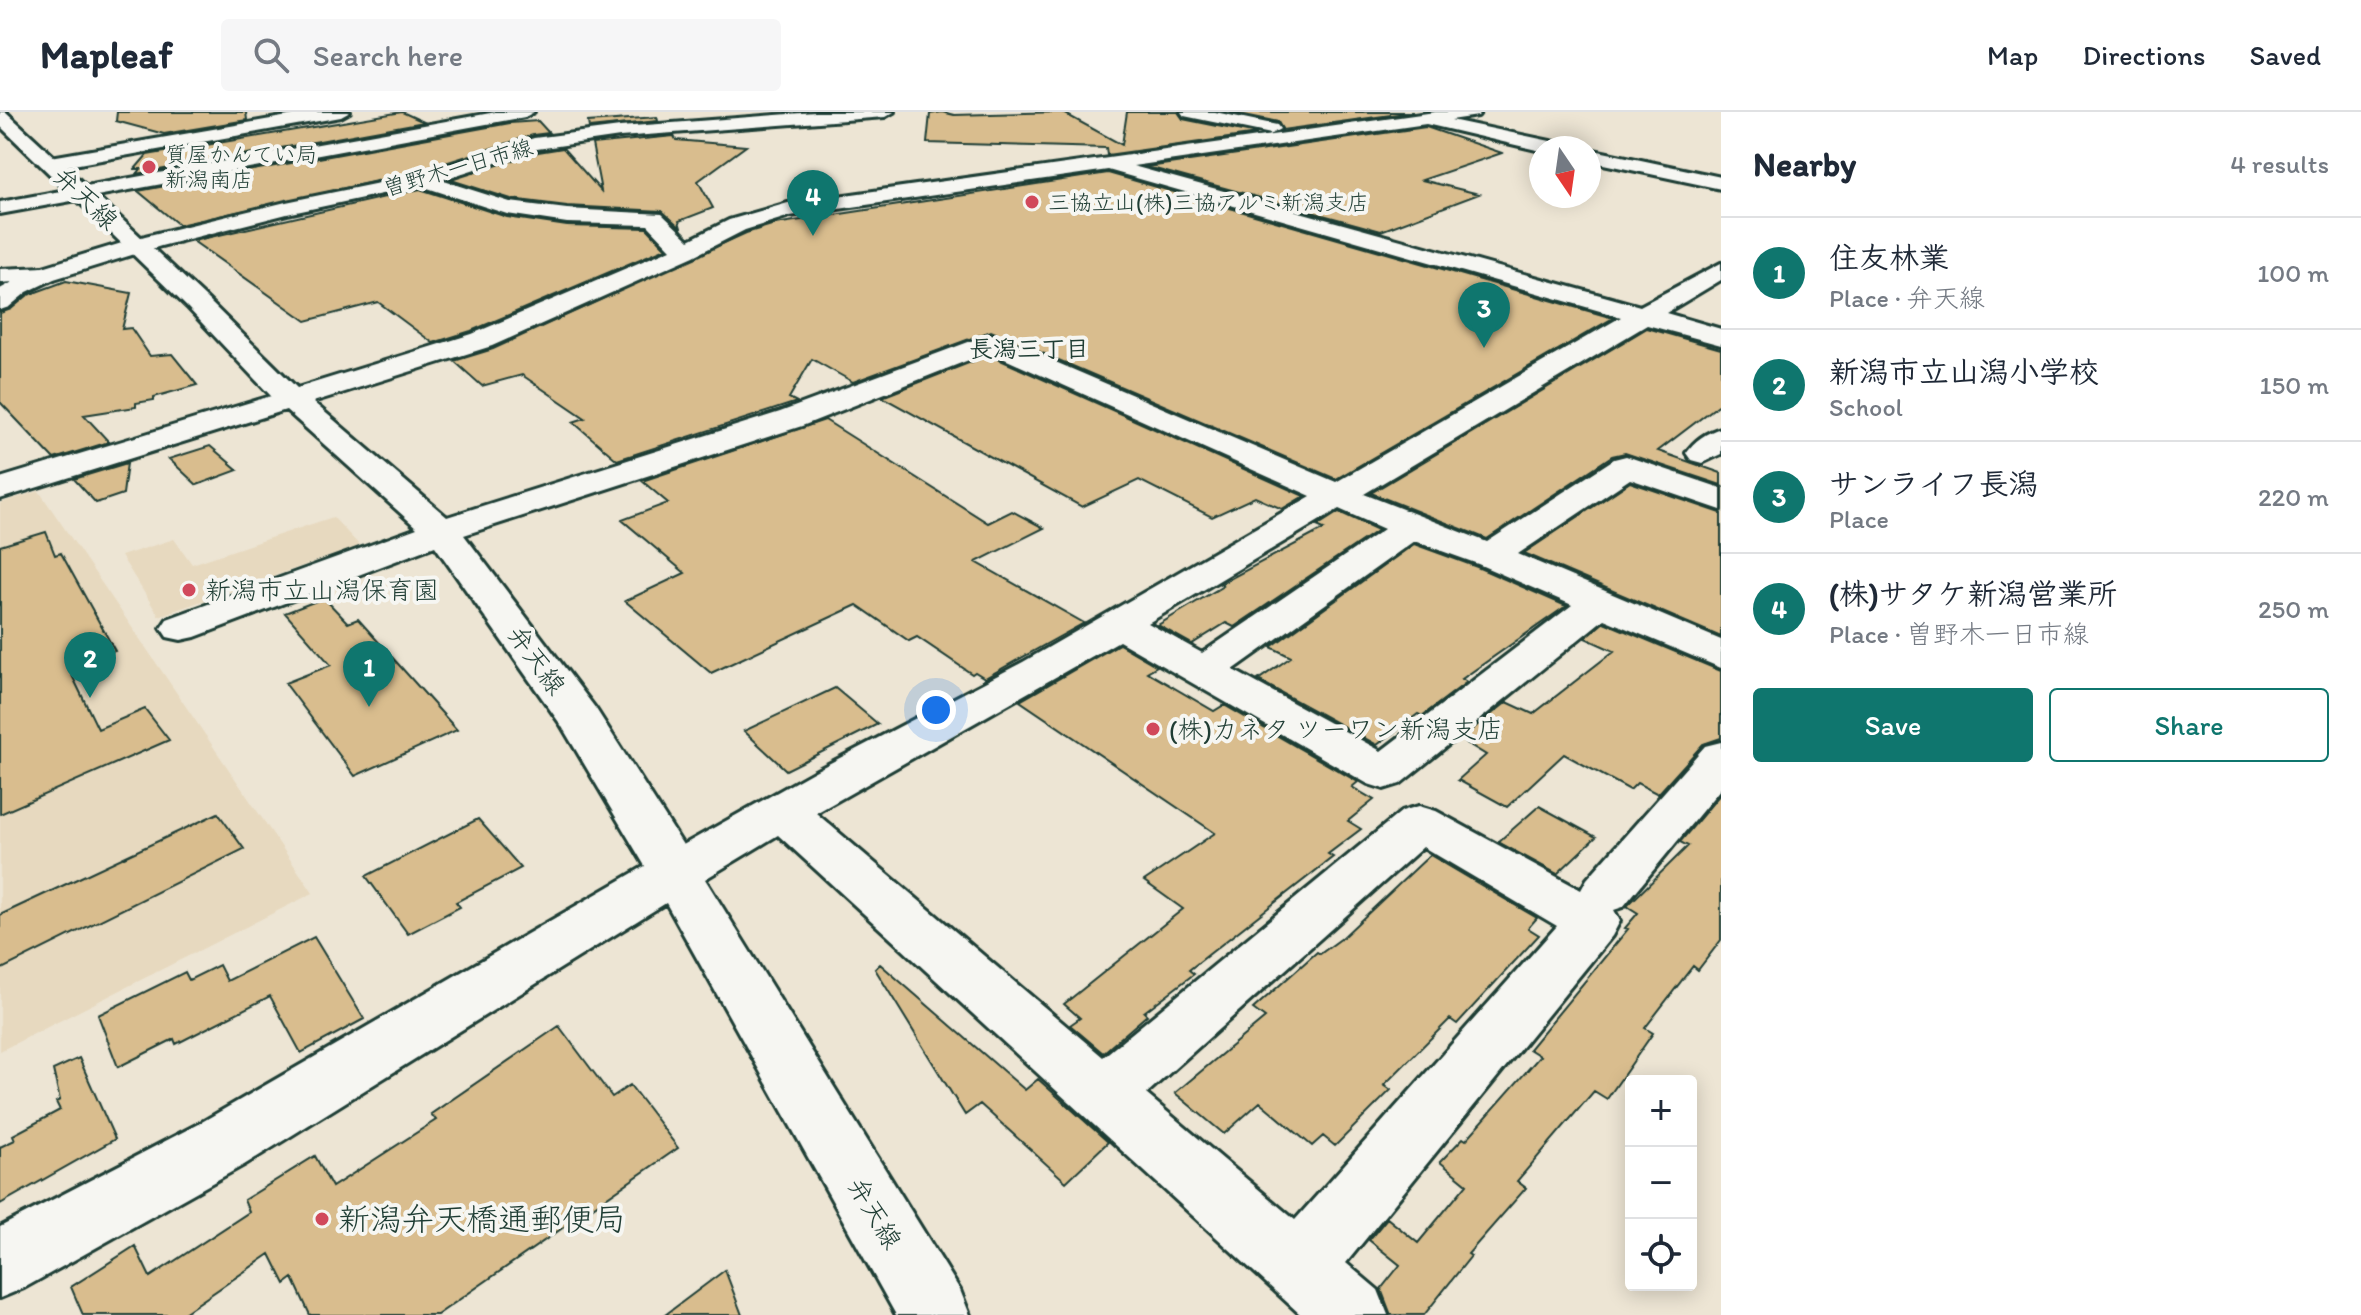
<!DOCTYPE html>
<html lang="en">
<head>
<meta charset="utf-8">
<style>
  :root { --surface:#fff; --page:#f6f6f7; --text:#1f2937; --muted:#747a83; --line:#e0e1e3; --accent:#0f766e }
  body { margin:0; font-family:Itim,"Klee One",sans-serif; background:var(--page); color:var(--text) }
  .controls { position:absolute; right:24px; bottom:24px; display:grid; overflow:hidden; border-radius:8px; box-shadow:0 4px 20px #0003 }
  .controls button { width:72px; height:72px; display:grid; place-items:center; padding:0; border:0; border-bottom:2px solid var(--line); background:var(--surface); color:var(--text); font:40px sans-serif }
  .compass { position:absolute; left:1529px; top:24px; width:72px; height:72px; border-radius:50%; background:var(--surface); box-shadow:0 4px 20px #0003; rotate:167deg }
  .you { position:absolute; left:936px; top:598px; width:28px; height:28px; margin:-20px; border:6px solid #fff; border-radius:50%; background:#1a73e8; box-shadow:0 0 0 12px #1a73e833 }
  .badge { display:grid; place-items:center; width:52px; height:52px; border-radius:50%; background:var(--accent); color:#fff; font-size:26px; font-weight:700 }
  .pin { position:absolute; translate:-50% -66px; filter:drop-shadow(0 2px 4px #0008) }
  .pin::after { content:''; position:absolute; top:42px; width:28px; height:24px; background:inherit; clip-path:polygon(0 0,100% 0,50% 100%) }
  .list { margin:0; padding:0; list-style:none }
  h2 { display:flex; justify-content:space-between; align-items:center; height:104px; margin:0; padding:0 32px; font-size:34px }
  h2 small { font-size:26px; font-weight:400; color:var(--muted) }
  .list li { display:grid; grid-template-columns:52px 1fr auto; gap:24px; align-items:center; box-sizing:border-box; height:112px; padding:0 32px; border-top:2px solid var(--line) }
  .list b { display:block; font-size:30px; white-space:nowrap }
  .list p { margin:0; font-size:26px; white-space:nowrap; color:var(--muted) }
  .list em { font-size:26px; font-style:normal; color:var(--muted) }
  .actions { display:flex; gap:16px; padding:24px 32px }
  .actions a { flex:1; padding:18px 0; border:2px solid var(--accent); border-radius:8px; text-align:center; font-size:28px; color:var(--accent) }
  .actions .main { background:var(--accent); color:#fff }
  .icon { flex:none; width:44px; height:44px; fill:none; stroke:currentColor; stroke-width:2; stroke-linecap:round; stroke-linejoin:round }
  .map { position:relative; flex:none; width:1721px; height:1203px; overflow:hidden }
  header { display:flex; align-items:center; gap:48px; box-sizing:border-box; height:112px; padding:0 40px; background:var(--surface); border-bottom:2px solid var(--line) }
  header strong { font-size:38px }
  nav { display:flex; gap:44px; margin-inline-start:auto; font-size:28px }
  .search { width:560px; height:72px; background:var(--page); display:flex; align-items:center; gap:20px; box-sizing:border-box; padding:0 28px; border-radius:8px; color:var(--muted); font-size:30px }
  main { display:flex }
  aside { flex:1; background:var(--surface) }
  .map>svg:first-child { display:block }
  .built { fill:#e7d9bf }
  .building { fill:#d9bd8e; stroke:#1f3d34; stroke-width:2 }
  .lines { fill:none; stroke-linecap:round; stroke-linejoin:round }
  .minor-casing { stroke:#1f3d34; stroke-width:6 }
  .major-casing { stroke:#1f3d34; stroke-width:6 }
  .minor { fill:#f6f6f2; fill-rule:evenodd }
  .major { fill:#f6f6f2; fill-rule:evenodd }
  .poi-dot { fill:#d1495b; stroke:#f6f6f2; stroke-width:3 }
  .labels { text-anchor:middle; stroke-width:8; stroke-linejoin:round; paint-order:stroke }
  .far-poi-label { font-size:22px; fill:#1f3d34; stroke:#f6f6f2; text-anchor:start }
  .far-street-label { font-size:22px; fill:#1f3d34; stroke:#f6f6f2 }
  .far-neighbourhood-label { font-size:24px; font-weight:bold; fill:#1f3d34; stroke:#f6f6f2 }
  .street-label { font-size:26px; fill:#1f3d34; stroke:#f6f6f2 }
  .poi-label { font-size:26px; fill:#1f3d34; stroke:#f6f6f2; text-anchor:start }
  .near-poi-label { font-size:32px; fill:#1f3d34; stroke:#f6f6f2; text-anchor:start }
</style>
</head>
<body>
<header>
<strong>Mapleaf</strong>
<div class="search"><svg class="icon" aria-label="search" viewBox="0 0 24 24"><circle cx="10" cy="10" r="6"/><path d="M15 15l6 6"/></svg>Search here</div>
<nav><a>Map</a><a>Directions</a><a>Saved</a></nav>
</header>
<main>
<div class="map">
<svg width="1721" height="1203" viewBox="0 0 1721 1203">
  <rect width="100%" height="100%" fill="#ede5d4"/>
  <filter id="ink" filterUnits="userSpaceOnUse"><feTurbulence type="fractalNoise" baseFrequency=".0125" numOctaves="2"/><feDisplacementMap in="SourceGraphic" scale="16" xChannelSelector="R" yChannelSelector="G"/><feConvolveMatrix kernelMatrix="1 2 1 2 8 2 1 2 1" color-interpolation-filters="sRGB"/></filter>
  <g filter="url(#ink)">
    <path class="built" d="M39,379L313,781L0,939V391Z
      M333,405L360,434L159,504L121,444L174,427L192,452Z"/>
    <path class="building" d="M117,0H246L247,8L164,22L116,9Z
      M402,0L424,10L137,62L141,57H135L147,43Z
      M942,0L954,3L1062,0L1122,33L1127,0H1178L1183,7L1257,22L1107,43L1106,36L927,31L930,2Z
      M1230,0H1413L1282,18L1278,10Z
      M657,5L658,9L589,16L588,10Z
      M538,9L549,21L533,23L417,60L179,113L138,79L510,11Z
      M1426,15L1502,41L1422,68L1479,82L1381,119L1148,55Z
      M674,24L676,28L746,34L698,69L713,96L679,109L681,116L662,99L567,94L511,87L451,68L538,40L563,36L601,79L592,32Z
      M1108,61L1613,206L1336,367L991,219L853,270L812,247L789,286L797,290L617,348L573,310L585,306L522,263L482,274L454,249L493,237L746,121L775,112Z
      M420,77L507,105L567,114L647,116L666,136L471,219L433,231L378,190L306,209L193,129Z
      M66,169L131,181L122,217L131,216L150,244L172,242L197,273L154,285V288L136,291V295L84,303L109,330L54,347L0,290V201L11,197L28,183Z
      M1647,216L1721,237V291L1658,339L1721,361V373L1625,341L1612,344L1487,427L1371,381Z
      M989,243L1304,384L1282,397L1255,385L1212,405L1139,368L1082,395L882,285Z
      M825,308L988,411L1012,399L1044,416L976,450L1084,511L985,566L975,560L972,562L917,525L909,529L857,493L711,561L625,489L685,461L622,408L668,391L642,369Z
      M210,334L238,358L197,373L169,347Z
      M127,351L123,382L96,391L74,367Z
      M1630,370L1721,401V525L1524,441Z
      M1339,400L1378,418L1234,515L1226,511L1192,532L1158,513L1223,474L1220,472L1324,417L1317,414Z
      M46,420L55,443L61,441L115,539L68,555L98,617L145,597L169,628L0,702V434Z
      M1414,432L1477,455L1566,494L1462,567L1467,570L1422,604L1418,602L1377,633L1258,568L1291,545L1271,535Z
      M324,486L348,511L358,507L457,618L355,664L285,571L331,553L285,501Z
      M1604,510L1721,559V626L1703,632L1658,682L1637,671L1630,678L1564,642L1507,695L1458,668L1486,643L1460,627L1507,590L1533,602L1614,539L1585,526Z
      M1119,532L1157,554L1147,560L1214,599L1224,593L1358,670L1352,675L1374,688L1348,709L1361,717L1328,742L1333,745L1189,858L1194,862L1144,900L1147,903L1103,941L1070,913L1080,906L1064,892L1183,797L1144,769L1215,721L1020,589Z
      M835,576L878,612L786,658L744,619Z
      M1721,681V828L1698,858L1693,854L1645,916L1653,921L1607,987L1594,979L1517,1069L1526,1076L1468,1142L1471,1144L1424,1203H1391L1381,1177L1400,1153L1369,1128L1387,1106L1418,1131L1467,1072L1440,1050L1463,1026L1466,1028L1540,944L1529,937L1628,817L1625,816L1638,801L1627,794L1688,734L1680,730Z
      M1539,694L1596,725L1557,762L1498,730Z
      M218,701L244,737L0,858V803Z
      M478,707L521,756L456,790L460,795L408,822L366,764Z
      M1430,743L1537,806L1528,816L1539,823L1457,912L1450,907L1384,973L1391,978L1335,1034L1323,1024L1312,1034L1260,990L1224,1022L1175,981L1265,906L1253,897L1317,840L1320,842L1342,826Z
      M314,825L364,907L301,941L270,884L176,932L174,927L118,955L98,903L185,860L189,868L219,853L227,869Z
      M880,852L1025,978L1038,967L1108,1030L1066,1070L980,992L965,1003L875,857Z
      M559,914L612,985L630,973L678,1036L437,1203H310L293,1166L285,1172L270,1142L181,1203H83L71,1175L135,1134L150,1165L249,1100L244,1088L315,1044L332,1075L436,1008L431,1002Z
      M79,946L115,1027L0,1092V1035L15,1028L13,1023L60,998L56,990L60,988L53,958Z
      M725,1158L742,1203H665Z"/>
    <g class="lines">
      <g class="minor-casing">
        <path id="minor" d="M0,0H6L86,74L496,0H534L525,5L97,84L205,185L297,276L472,222L671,137L648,113L567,111L507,102L415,72L412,68L422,62L510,90L567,97L662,102L689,128L729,108L788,91L1435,0H1481L1478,4L1451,8L1555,30L1564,36H1541V39L1426,12L1133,54L1640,194L1721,151V168L1666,201L1721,217V233L1647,213L1364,382L1487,430L1614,347L1626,344L1721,376V398L1630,367L1518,442L1721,528V556L1604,507L1400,672L1384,677L1368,672L1119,529L816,701L1103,945L1402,699L1419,694L1436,699L1581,778L1587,767L1705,634L1721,630V676L1623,795L1614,798L1620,809L1612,824L1346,1151L1378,1178L1388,1203H1301L778,723L705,767L960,1178L970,1203H896L666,791L244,1053L24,1176L0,1186V1115L200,1011L645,754L561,613L435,434L195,525L181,528L167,525L161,516L167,507L417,416L286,298L0,387V366L271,284L187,195L77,88L0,102V90L66,78L0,14ZM1108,58L1621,205L1336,370L990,222L780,300L447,405L313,290L492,234L694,144L745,118L790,104ZM989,240L1311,384L1023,550L813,660L683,733L596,597L464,423L802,314ZM1339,397L1384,417L1202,541L1148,511ZM1414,429L1478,452L1572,493L1381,639L1233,558ZM1423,735L1557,814L1295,1108L1146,982Z
          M1181,0H1215L1277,13L1280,17L1271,22L1184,4Z
          M1589,37L1721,65V77L1589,49Z
          M45,155L54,157L57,162L54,167L0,171V157Z
          M1721,316V342L1702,351L1691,348L1686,341C1694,329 1707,320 1721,316Z"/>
      </g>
      <g class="major-casing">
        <path id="major" d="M311,0H350L341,5L51,57L41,51L51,45Z
          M815,0H894L885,5L620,25L537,37L429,72L287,102L161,134L54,167L27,180L9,195L0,198V177L36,157L145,124L286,90L418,63L534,26L620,15Z"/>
      </g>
      <use href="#minor" class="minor"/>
      <use href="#major" class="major"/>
    </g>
  </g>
  <g class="poi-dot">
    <circle cx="149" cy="55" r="8"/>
    <circle cx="1032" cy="90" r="8"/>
    <circle cx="189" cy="478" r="8"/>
    <circle cx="1153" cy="617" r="8"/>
    <circle cx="322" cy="1107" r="8"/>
  </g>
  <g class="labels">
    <g class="far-poi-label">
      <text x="165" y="50">質屋かんてい局<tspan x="165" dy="25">新潟南店</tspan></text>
      <text x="1048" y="98">三協立山(株)三協アルミ新潟支店</text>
    </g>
    <g class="far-street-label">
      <text transform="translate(458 55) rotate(-16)" y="8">曽野木一日市線</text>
    </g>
    <g class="far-neighbourhood-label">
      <text x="1029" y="245">長潟三丁目</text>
    </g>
    <g class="street-label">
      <text transform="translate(86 86) rotate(44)" y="9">弁天線</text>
      <text transform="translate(537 548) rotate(54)" y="9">弁天線</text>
      <text transform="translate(875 1101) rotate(59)" y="9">弁天線</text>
    </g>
    <g class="poi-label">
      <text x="205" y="487">新潟市立山潟保育園</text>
      <text x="1169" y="626">(株)カネタ ツーワン新潟支店</text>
    </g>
    <g class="near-poi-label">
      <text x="338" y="1118">新潟弁天橋通郵便局</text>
    </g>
  </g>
</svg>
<div class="controls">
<button>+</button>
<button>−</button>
<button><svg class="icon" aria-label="locate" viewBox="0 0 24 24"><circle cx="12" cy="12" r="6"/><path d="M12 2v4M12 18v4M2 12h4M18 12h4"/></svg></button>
</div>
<svg class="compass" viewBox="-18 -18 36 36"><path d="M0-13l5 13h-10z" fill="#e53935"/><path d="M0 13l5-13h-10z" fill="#747a83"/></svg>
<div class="you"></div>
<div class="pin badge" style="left:369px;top:595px">1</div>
<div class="pin badge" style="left:90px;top:586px">2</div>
<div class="pin badge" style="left:1484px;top:236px">3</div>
<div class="pin badge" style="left:813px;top:124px">4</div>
</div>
<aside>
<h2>Nearby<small>4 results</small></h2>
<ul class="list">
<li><span class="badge">1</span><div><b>住友林業</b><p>Place · 弁天線</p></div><em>100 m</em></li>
<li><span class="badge">2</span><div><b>新潟市立山潟小学校</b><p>School</p></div><em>150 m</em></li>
<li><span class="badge">3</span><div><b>サンライフ長潟</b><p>Place</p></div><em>220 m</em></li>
<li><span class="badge">4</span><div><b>(株)サタケ新潟営業所</b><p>Place · 曽野木一日市線</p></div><em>250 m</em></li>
</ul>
<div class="actions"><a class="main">Save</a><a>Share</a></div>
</aside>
</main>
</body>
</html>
